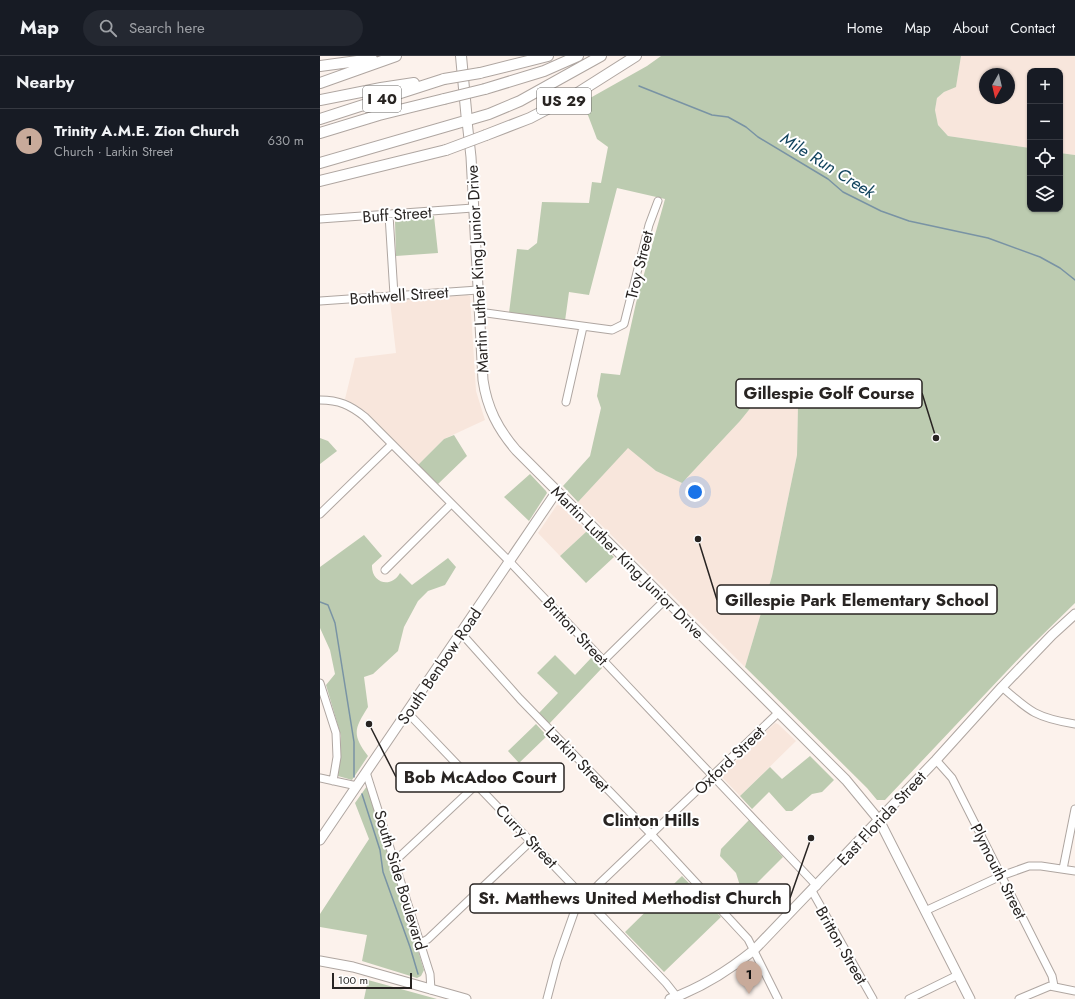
<!DOCTYPE html>
<html lang="en">
<head>
<meta charset="utf-8">
<style>
  :root { --surface:#171b24; --page:#242831; --text:#f1f3f6; --muted:#9ea1a6; --line:#363941; --accent:#c8aa9a }
  body { margin:0; font-family:Jost,sans-serif; background:var(--page); color:var(--text) }
  .controls { position:absolute; right:12px; top:12px; display:grid; overflow:hidden; border-radius:8px; box-shadow:0 1px 3px #0004 }
  .controls button { width:36px; height:36px; display:grid; place-items:center; padding:0; border:0; border-bottom:1px solid var(--line); background:var(--surface); color:var(--text); font:20px sans-serif }
  .compass { position:absolute; left:659px; top:12px; width:36px; height:36px; border-radius:50%; background:var(--surface); box-shadow:0 1px 3px #0004; rotate:188deg }
  .scale { position:absolute; left:12px; bottom:10px; width:80px; box-sizing:border-box; padding-left:4px; border:2px solid #282422; border-top:0; font-size:11px; line-height:14px; white-space:nowrap; color:#282422; -webkit-text-stroke:3px #fff; paint-order:stroke }
  .you { position:absolute; left:375px; top:436px; width:14px; height:14px; margin:-10px; border:3px solid #fff; border-radius:50%; background:#1a73e8; box-shadow:0 0 0 6px #1a73e833 }
  .badge { display:grid; place-items:center; width:26px; height:26px; border-radius:50%; background:var(--accent); color:#111; font-size:13px; font-weight:700 }
  .pin { position:absolute; translate:-50% -33px; filter:drop-shadow(0 1px 2px #0008) }
  .pin::after { content:''; position:absolute; top:21px; width:14px; height:12px; background:inherit; clip-path:polygon(0 0,100% 0,50% 100%) }
  .list { margin:0; padding:0; list-style:none }
  h2 { display:flex; justify-content:space-between; align-items:center; height:52px; margin:0; padding:0 16px; font-size:17px }
  h2 small { font-size:13px; font-weight:400; color:var(--muted) }
  .list li { display:grid; grid-template-columns:26px 1fr auto; gap:12px; align-items:center; box-sizing:border-box; height:64px; padding:0 16px; border-top:1px solid var(--line) }
  .list b { display:block; font-size:15px; white-space:nowrap }
  .list p { margin:0; font-size:13px; white-space:nowrap; color:var(--muted) }
  .list em { font-size:13px; font-style:normal; color:var(--muted) }
  .icon { flex:none; width:22px; height:22px; fill:none; stroke:currentColor; stroke-width:2; stroke-linecap:round; stroke-linejoin:round }
  .map { position:relative; flex:none; width:755px; height:943px; overflow:hidden }
  header { display:flex; align-items:center; gap:24px; box-sizing:border-box; height:56px; padding:0 20px; background:var(--surface); border-bottom:1px solid var(--line) }
  header strong { font-size:19px }
  nav { display:flex; gap:22px; margin-inline-start:auto; font-size:14px }
  .search { width:280px; height:36px; background:var(--page); display:flex; align-items:center; gap:10px; box-sizing:border-box; padding:0 14px; border-radius:22px; color:var(--muted); font-size:15px }
  main { display:flex }
  aside { flex:1; background:var(--surface) }
  .map>svg:first-child { display:block }
  .built { fill:#f8e6dc; fill-rule:evenodd }
  .green { fill:#bccbb0 }
  .lines { fill:none; stroke-linecap:round; stroke-linejoin:round }
  .stream { stroke:#7993a4; stroke-width:1.5 }
  .minor-casing { stroke:#afa6a1; stroke-width:9 }
  .major-casing { stroke:#afa6a1; stroke-width:11 }
  .highway-casing { stroke:#afa6a1; stroke-width:12 }
  .minor { stroke:#fff; stroke-width:7 }
  .major { stroke:#fff; stroke-width:9 }
  .highway { stroke:#fff; stroke-width:10 }
  .highway-bridge-casing { stroke:#afa6a1; stroke-width:12; stroke-linecap:butt }
  .highway-bridge { stroke:#fff; stroke-width:10 }
  .labels { text-anchor:middle; stroke-width:4; stroke-linejoin:round; paint-order:stroke }
  .shield { fill:#fff; stroke:#686664; stroke-width:1 }
  .shield-label { font-size:15px; font-weight:bold; fill:#282422 }
  .street-label { font-size:16px; fill:#282422; stroke:#fff }
  .water-label { font-size:17px; font-style:italic; fill:#12445e; stroke:#fff }
  .neighbourhood-label { font-size:17px; font-weight:bold; fill:#282422; stroke:#fff }
  .leader { fill:none; stroke:#282422; stroke-width:1.5 }
  .callout-dot { fill:#282422; stroke:#fff; stroke-width:1.5 }
  .callout { fill:#fff; stroke:#282422; stroke-width:1.5 }
  .callout-label { font-size:17px; text-anchor:middle; font-weight:bold; fill:#282422 }
</style>
</head>
<body>
<header>
<strong>Map</strong>
<div class="search"><svg class="icon" aria-label="search" viewBox="0 0 24 24"><circle cx="10" cy="10" r="6"/><path d="M15 15l6 6"/></svg>Search here</div>
<nav><a>Home</a><a>Map</a><a>About</a><a>Contact</a></nav>
</header>
<main>
<aside>
<h2>Nearby<small></small></h2>
<ul class="list">
<li><span class="badge">1</span><div><b>Trinity A.M.E. Zion Church</b><p>Church · Larkin Street</p></div><em>630 m</em></li>
</ul>
</aside>
<div class="map">
<svg width="755" height="943" viewBox="0 0 755 943">
  <rect width="100%" height="100%" fill="#fcf2ec"/>
  <path class="built" d="M641,0H755V99L740,97V15H710V92L628,80L618,69L615,54L617,42L624,36L636,30ZM665,18H689V42H665Z
    M147,239L150,240L156,335L165,364L124,383L98,409L45,355L25,343L35,302L76,297L70,245Z
    M445,334L478,349L477,399L452,520L425,611L258,446L308,391L336,415L362,427L420,365Z
    M237,449L241,450L267,475L240,500L218,477Z
    M455,667L458,668L476,685L420,740L402,721V719Z"/>
  <path class="green" d="M341,0H641L636,31L624,36L617,42L615,54L618,69L628,80L710,92V153H740V97L755,99V547L704,597L565,744H557L547,732L425,611L452,520L477,399L478,349L445,334L420,365L362,427L336,415L308,392L258,446L243,430L270,400L281,352L277,340L281,317L300,319L316,247L345,143L297,132L269,239L249,236L245,265L189,257L197,193L208,194L217,187L222,146L269,147L272,126L281,127L288,91L277,83L263,46L327,10Z
    M114,160L118,197L76,200L75,166L78,163Z
    M134,379L147,400L118,428L98,409L124,383Z
    M0,382L8,385L17,395L0,408Z
    M210,418L226,435L227,437L209,465L184,441Z
    M267,475L294,501L266,527L240,500Z
    M44,479L62,500L52,509C51,527 71,533 80,517L92,529L128,502L136,511L125,529L108,535L98,545L84,571L78,595L53,618L44,621L48,651C35,672 31,678 48,700L32,724L18,720L21,680L6,629L15,618L10,594L0,572V511Z
    M235,599L255,619L272,601L282,612L229,668L219,657L238,637L217,617Z
    M216,668L227,680L199,707L188,695Z
    M490,700L514,724L502,736L492,738L472,755H466L449,736L432,753L420,740L450,711L462,723Z
    M47,730L104,914L101,920L97,922L42,905L47,879L0,871V858L49,783L35,747Z
    M429,764L463,801L437,827L442,832L431,844L421,833L416,817L400,800L401,793Z
    M362,820L401,861L344,916L305,876Z
    M48,924L117,943H44Z"/>
  <g class="lines">
    <path class="stream" d="M319,30L392,59L408,61L426,71L438,81L508,123L523,136L561,155L589,165L668,182L720,201L740,212L755,224
      M0,546L8,549L15,567L34,686V721
      M42,738L60,794L63,816L90,891L98,918"/>
    <g class="minor-casing">
      <path id="minor" d="M69,159L74,239
        M0,163L153,152
        M0,245L158,234
        M159,256L292,274L304,268L306,260L329,169L338,145
        M0,344C19,344 30,349 45,361L190,506L497,830
        M246,346L263,271
        M0,458L71,389
        M65,514L131,448
        M141,577L200,643L331,778L428,883L458,943
        M283,605L346,543
        M0,627L16,677L17,701L13,725
        M682,631C710,656 717,662 755,668
        M87,656L346,927L357,941
        M616,704L632,722L732,920L734,930
        M46,716L110,918L111,934
        M0,722L37,730
        M76,804L157,728
        M743,813L755,753
        M492,835L553,943
        M605,855L681,820L709,810H721L755,815
        M101,887L108,883L211,785
        M227,943L237,905L255,854L279,828L458,657
        M589,943L638,919
        M699,943L730,930L755,935"/>
    </g>
    <g class="major-casing">
      <path id="major" d="M147,65L151,101L163,324C167,352 178,373 196,394L526,724L559,764L650,943
        M0,784L237,435
        M0,905L33,911L146,943
        M350,943C381,932 408,915 434,894L616,704L682,631L732,579L755,558"/>
    </g>
    <g class="highway-casing">
      <path id="highway" d="M141,0L147,65
        M0,10L52,3
        M160,17L228,0
        M0,27L76,0
        M165,33L224,15L258,0
        M0,44L61,32L94,27
        M0,63L124,23
        M0,77L59,59L124,43
        M166,79L210,62L256,38L316,0
        M0,107L169,58L200,45L281,0
        M0,125L126,94"/>
    </g>
    <use href="#minor" class="minor"/>
    <use href="#major" class="major"/>
    <use href="#highway" class="highway"/>
    <g class="highway-bridge-casing">
      <path id="highway-bridge" d="M124,23L160,17
        M124,43L165,33
        M126,94L166,79"/>
    </g>
    <use href="#highway-bridge" class="highway-bridge"/>
  </g>
  <g class="labels">
    <g class="shield">
      <rect x="43" y="30" width="38" height="26" rx="3"/>
      <rect x="217" y="32" width="54" height="26" rx="3"/>
    </g>
    <g class="shield-label">
      <text x="62" y="48">I 40</text>
      <text x="244" y="50">US 29</text>
    </g>
    <g class="street-label">
      <text transform="translate(77 158) rotate(-4)" y="6">Buff Street</text>
      <text transform="translate(319 209) rotate(-76)" y="6">Troy Street</text>
      <text transform="translate(157 213) rotate(-93)" y="6">Martin Luther King Junior Drive</text>
      <text transform="translate(79 239) rotate(-4)" y="6">Bothwell Street</text>
      <text transform="translate(308 506) rotate(45)" y="6">Martin Luther King Junior Drive</text>
      <text transform="translate(256 575) rotate(47)" y="6">Britton Street</text>
      <text transform="translate(119 610) rotate(-56)" y="6">South Benbow Road</text>
      <text transform="translate(258 703) rotate(46)" y="6">Larkin Street</text>
      <text transform="translate(409 704) rotate(-44)" y="6">Oxford Street</text>
      <text transform="translate(561 762) rotate(-47)" y="6">East Florida Street</text>
      <text transform="translate(207 780) rotate(46)" y="6">Curry Street</text>
      <text transform="translate(679 815) rotate(63)" y="6">Plymouth Street</text>
      <text transform="translate(81 824) rotate(73)" y="6">South Side Boulevard</text>
      <text transform="translate(522 889) rotate(60)" y="6">Britton Street</text>
    </g>
    <g class="water-label">
      <text transform="translate(508 109) rotate(32)" y="6">Mile Run Creek</text>
    </g>
    <g class="neighbourhood-label">
      <text x="331" y="770">Clinton Hills</text>
    </g>
  </g>
  <path class="leader" d="M616 382L602 337M378 483L397 544M49 668L76 721M491 782L470 842"/>
  <g class="callout-dot">
    <circle cx="616" cy="382" r="4"/>
    <circle cx="378" cy="483" r="4"/>
    <circle cx="49" cy="668" r="4"/>
    <circle cx="491" cy="782" r="4"/>
  </g>
  <g class="callout">
    <rect x="416" y="323" width="186" height="29" rx="4"/>
    <rect x="397" y="529" width="280" height="29" rx="4"/>
    <rect x="76" y="707" width="168" height="29" rx="4"/>
    <rect x="150" y="828" width="320" height="29" rx="4"/>
  </g>
  <g class="callout-label">
    <text x="509" y="343">Gillespie Golf Course</text>
    <text x="537" y="550">Gillespie Park Elementary School</text>
    <text x="160" y="727">Bob McAdoo Court</text>
    <text x="310" y="848">St. Matthews United Methodist Church</text>
  </g>
</svg>
<div class="controls">
<button>+</button>
<button>−</button>
<button><svg class="icon" aria-label="locate" viewBox="0 0 24 24"><circle cx="12" cy="12" r="6"/><path d="M12 2v4M12 18v4M2 12h4M18 12h4"/></svg></button>
<button><svg class="icon" aria-label="layers" viewBox="0 0 24 24"><path d="M12 4l9 5-9 5-9-5zM3 14l9 5 9-5"/></svg></button>
</div>
<svg class="compass" viewBox="-18 -18 36 36"><path d="M0-13l5 13h-10z" fill="#e53935"/><path d="M0 13l5-13h-10z" fill="#9ea1a6"/></svg>
<div class="scale">100 m</div>
<div class="you"></div>
<div class="pin badge" style="left:429px;top:938px">1</div>
</div>
</main>
</body>
</html>
